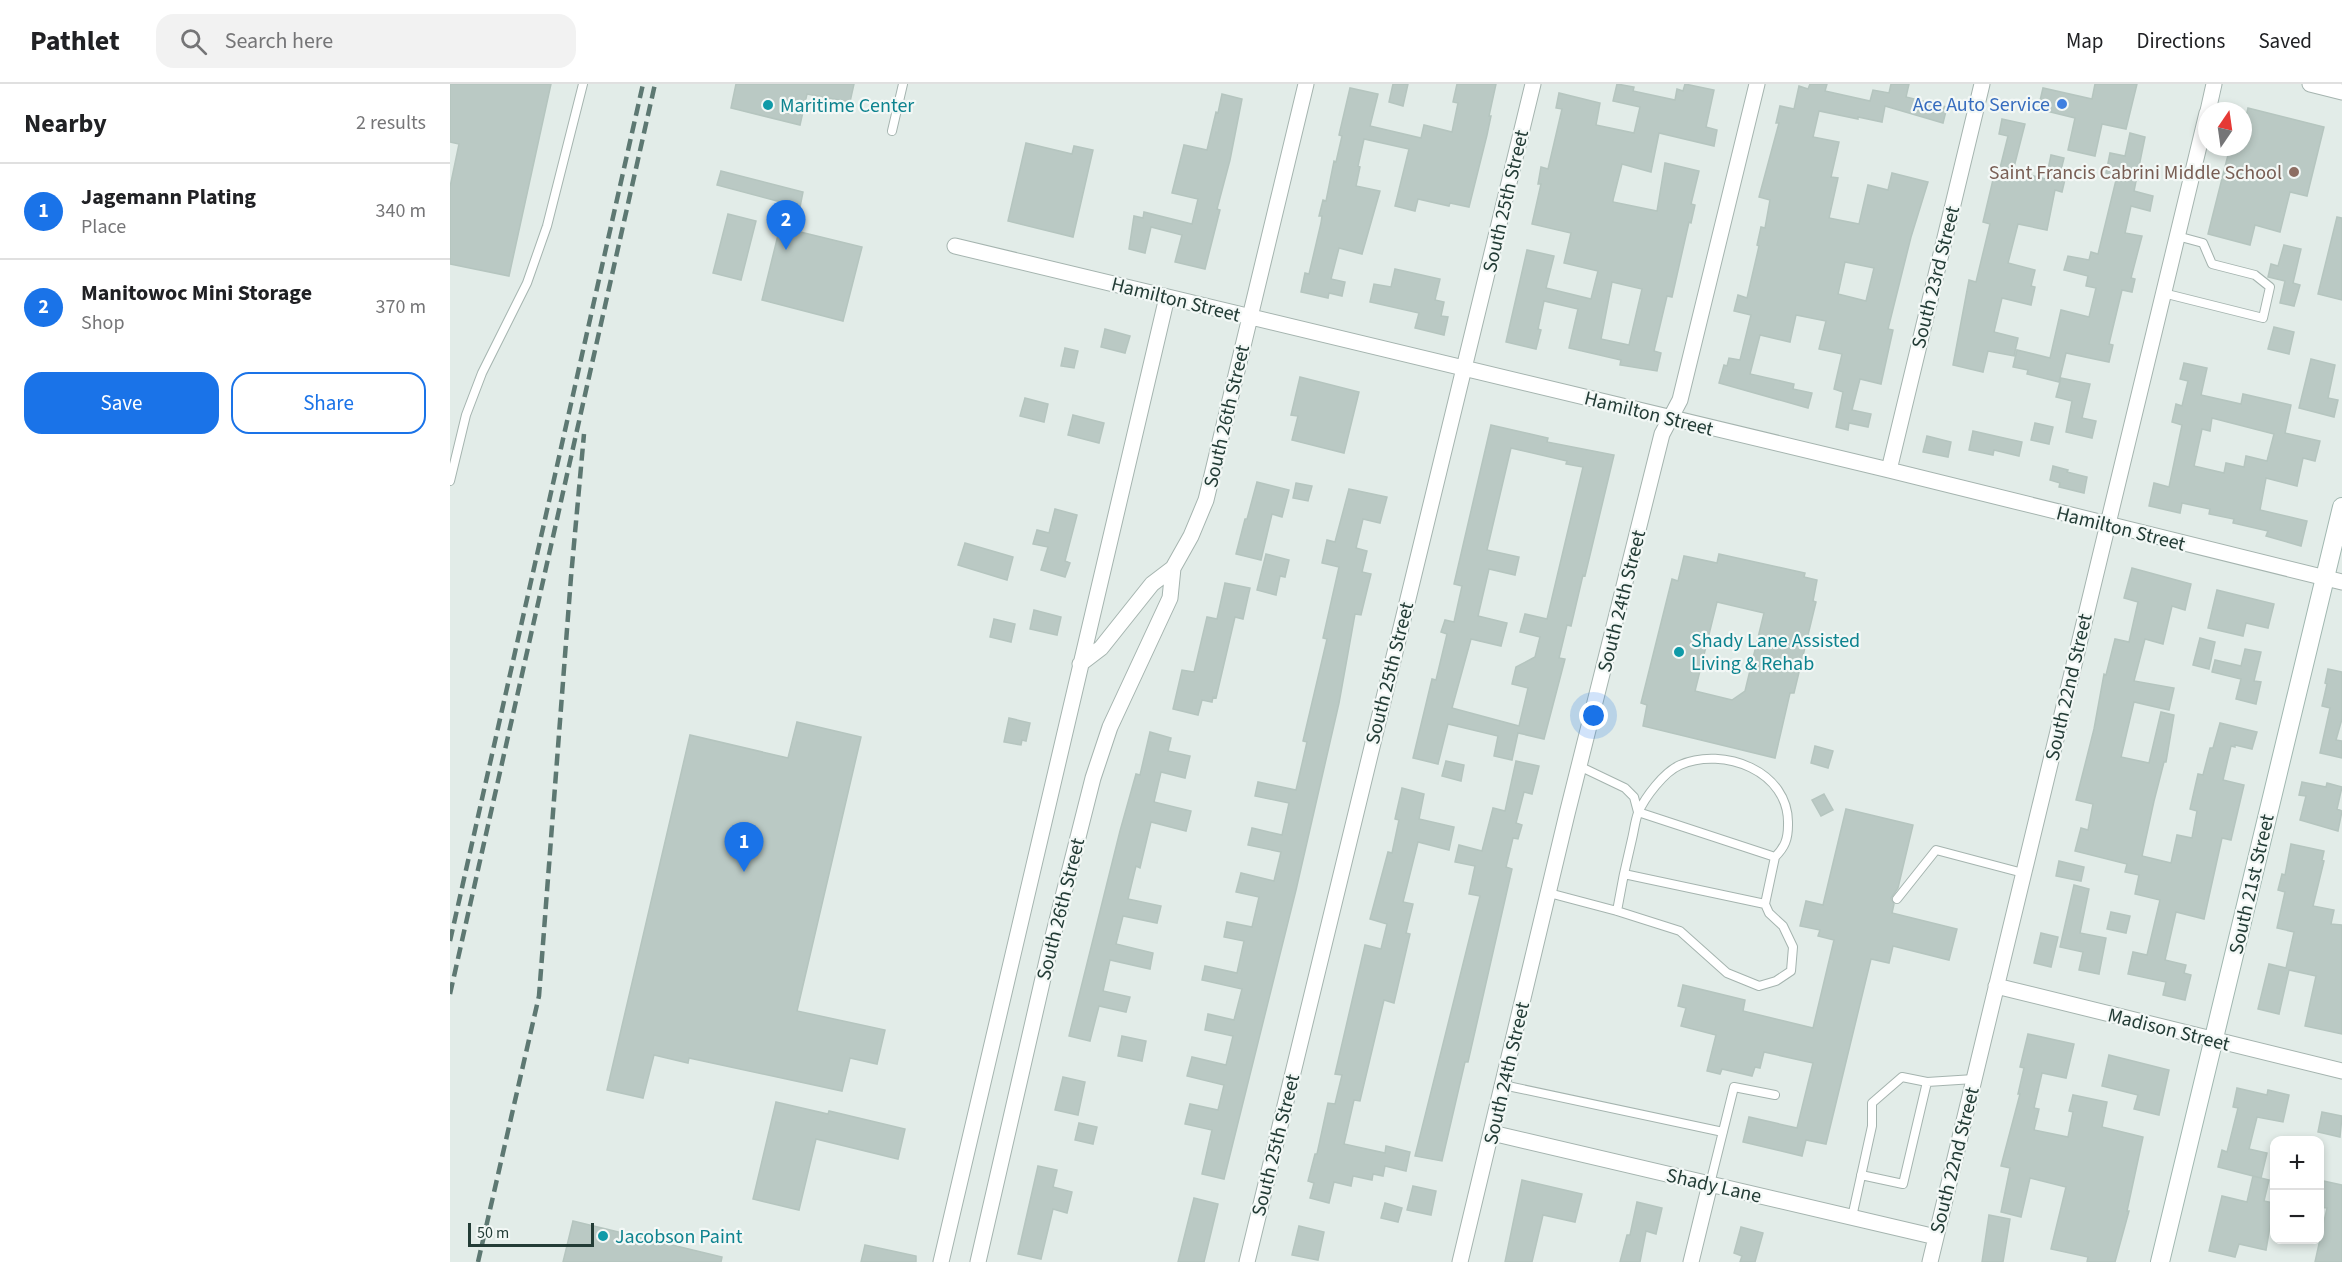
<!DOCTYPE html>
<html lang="en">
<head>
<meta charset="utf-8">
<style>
  :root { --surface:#fff; --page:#f2f2f2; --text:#202124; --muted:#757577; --line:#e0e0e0; --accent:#1a73e8 }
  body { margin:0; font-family:"Source Sans 3",sans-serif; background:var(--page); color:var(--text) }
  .controls { position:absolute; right:18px; bottom:18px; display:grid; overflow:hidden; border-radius:12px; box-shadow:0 3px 9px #0003 }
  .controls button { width:54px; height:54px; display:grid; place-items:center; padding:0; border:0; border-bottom:2px solid var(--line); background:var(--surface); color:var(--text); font:30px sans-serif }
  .compass { position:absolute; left:1748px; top:18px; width:54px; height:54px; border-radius:50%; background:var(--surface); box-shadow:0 3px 9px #0003; rotate:13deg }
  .scale { position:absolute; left:18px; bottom:15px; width:126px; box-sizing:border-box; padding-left:6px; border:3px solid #233c36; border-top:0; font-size:16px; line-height:21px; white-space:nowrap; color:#233c36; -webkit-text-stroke:4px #f3f8f6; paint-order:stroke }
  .you { position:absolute; left:1144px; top:632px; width:21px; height:21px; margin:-15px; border:4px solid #fff; border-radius:50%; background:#1a73e8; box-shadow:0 0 0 9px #1a73e833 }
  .badge { display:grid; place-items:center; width:39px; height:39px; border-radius:50%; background:var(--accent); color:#fff; font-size:20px; font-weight:700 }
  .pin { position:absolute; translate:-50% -50px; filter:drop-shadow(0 2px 3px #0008) }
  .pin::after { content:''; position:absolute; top:32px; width:21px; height:18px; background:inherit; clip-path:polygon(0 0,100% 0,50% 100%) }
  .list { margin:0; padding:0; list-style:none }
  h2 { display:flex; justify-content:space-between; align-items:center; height:78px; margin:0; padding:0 24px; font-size:26px }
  h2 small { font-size:20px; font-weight:400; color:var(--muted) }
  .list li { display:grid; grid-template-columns:39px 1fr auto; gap:18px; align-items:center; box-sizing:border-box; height:96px; padding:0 24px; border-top:2px solid var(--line) }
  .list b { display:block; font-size:22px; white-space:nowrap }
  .list p { margin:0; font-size:20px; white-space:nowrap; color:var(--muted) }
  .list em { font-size:20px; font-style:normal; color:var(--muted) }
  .actions { display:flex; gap:12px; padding:18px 24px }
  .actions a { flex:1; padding:14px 0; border:2px solid var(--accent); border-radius:18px; text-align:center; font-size:21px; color:var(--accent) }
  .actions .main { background:var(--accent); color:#fff }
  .icon { flex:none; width:33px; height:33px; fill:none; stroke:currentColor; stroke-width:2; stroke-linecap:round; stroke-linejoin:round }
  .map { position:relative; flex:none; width:1892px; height:1178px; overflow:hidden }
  header { display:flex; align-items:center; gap:36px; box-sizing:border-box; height:84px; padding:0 30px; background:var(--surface); border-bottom:2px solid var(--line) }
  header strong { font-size:28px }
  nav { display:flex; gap:33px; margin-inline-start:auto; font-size:21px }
  .search { width:420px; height:54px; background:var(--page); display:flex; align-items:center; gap:15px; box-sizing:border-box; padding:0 21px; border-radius:18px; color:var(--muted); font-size:22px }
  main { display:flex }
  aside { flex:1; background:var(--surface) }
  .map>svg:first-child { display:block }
  .building { fill:#bac9c4; stroke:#b5c5bf; stroke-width:1.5; fill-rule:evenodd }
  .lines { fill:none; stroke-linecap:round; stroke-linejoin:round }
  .lane-casing { stroke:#a5b4af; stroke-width:10 }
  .street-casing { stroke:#a5b4af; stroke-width:17 }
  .secondary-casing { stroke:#a1b7b0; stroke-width:20 }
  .lane { stroke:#fff; stroke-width:8 }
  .street { stroke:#fff; stroke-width:15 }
  .secondary { stroke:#fff; stroke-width:18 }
  .rail { stroke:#5d7872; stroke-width:4.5; stroke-dasharray:12 6; stroke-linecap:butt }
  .shop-dot { fill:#3f7fe0; stroke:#f3f8f6; stroke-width:2 }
  .culture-dot { fill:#0f9aa8; stroke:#f3f8f6; stroke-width:2 }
  .education-dot { fill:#8d6e63; stroke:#f3f8f6; stroke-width:2 }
  .labels { text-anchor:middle; stroke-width:4.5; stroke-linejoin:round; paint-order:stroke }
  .shop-label { font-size:20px; fill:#366cbe; stroke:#f3f8f6; text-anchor:end }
  .culture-label { font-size:20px; fill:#0d838f; stroke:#f3f8f6; text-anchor:start }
  .education-label { font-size:20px; fill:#785e54; stroke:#f3f8f6; text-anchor:end }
  .street-label { font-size:20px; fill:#233c36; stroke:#f3f8f6 }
</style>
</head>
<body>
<header>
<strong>Pathlet</strong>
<div class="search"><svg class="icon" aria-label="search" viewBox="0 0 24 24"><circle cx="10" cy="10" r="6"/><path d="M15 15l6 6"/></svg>Search here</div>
<nav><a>Map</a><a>Directions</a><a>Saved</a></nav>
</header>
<main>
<aside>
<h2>Nearby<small>2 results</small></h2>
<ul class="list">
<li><span class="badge">1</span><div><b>Jagemann Plating</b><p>Place</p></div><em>340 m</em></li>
<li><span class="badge">2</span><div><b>Manitowoc Mini Storage</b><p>Shop</p></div><em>370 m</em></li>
</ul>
<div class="actions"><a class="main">Save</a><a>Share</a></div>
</aside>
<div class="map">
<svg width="1892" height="1178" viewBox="0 0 1892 1178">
  <rect width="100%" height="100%" fill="#e2ece8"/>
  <path class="building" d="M0,0H101L59,192L0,180V103L9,60L0,58Z
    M286,0H404L400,18L357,10L350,41L281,24Z
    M943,0H958L953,22L939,18Z
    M1007,0H1046L1039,32H1041L1037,51L1019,123L1000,119L999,122L968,115L965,127L945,122L959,65L914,55L908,82L910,83L906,102L930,107L912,170L889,164L881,195L895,198L892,212L879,209L878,214L851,208L855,189L859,190L871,139L872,132H869L873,116L876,117L884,77L886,78L892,52L889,51L900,4L928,10L920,42L971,54L974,41L1002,48L1008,19L1003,18Z
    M1167,0L1184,3L1183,7L1225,16L1227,5L1233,7L1235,0L1264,6L1256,43L1267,46L1264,62L1209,49L1201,88L1172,80L1163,116V118L1207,127L1215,79L1249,87L1241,120L1245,121L1241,139L1239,138L1222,213L1217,212L1204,267L1211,269L1207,287L1170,281L1171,276L1119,264L1128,225L1094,217L1088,245L1091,246L1086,265L1056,258L1077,166L1104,172L1096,204L1141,215L1148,187L1114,179L1121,149L1082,140L1091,100H1088L1091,83L1098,85L1112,25L1106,24L1109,9L1150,19L1146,41L1184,49L1190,23L1163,17ZM1162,198L1192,205L1179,261L1151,255Z
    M1360,0H1377L1375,7L1420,17L1423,6L1439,9L1441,0H1459L1456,13L1497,23L1493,39L1435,22L1432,38L1408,33V35L1369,27L1363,53L1389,58L1381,93L1388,94L1379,134L1409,140L1418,101L1438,106L1442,89L1478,98L1461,153L1438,245L1443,246L1431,300L1410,295L1402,326L1421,330L1418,343L1399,339L1398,346L1386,343L1393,308L1384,305L1392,270L1369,265L1376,237L1346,231L1340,258L1310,251L1300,290L1344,300L1343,305L1362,309L1358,324L1269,299L1274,281L1277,282L1279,274L1290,276L1301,231L1284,227L1288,211L1297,214L1309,162L1307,161L1311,143L1315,144L1320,116L1309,113L1329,39H1326L1330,22L1344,25L1349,2L1358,5ZM1395,178L1424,184L1416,217L1388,210Z
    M1645,0H1687L1676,45L1652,40L1645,72L1618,66L1625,34L1588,25L1593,4L1642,15Z
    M772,10L792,15L780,76L767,125L770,126L755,185L725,178L732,151L701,143L695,169L679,165L684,132L693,134L694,128L742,140L748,115L722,109L734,61L757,66L766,28L768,29Z
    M1798,24L1874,43L1857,112L1840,108L1830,148L1805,141L1800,161L1758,150L1780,63H1793V45Z
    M1552,35L1575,40L1563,87L1596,95L1601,71L1614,74L1610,90L1616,91L1612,108L1605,106L1597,146L1568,140L1558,179L1585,186L1581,202L1585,203L1581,221L1552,214L1544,248L1568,254L1564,272L1538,267L1533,288L1503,281L1519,196L1526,198L1540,140L1533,138L1546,83L1550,84L1558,52L1549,50Z
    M1680,49L1695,53L1684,107L1703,112L1700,127L1681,122L1675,149L1692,152L1681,194L1685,195L1682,208L1672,206L1659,260L1663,261L1659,278L1616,269L1609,298L1577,290L1578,286L1563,283L1567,266L1600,274L1611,226L1639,233L1646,204L1636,202L1638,192L1614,186L1618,172L1639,176L1641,168L1648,170L1667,92L1656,89L1660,69L1675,72Z
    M576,59L622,70L624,62L643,66L623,153L558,137Z
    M271,87L353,108L350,123L267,101Z
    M278,130L306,137L291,196L263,189Z
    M1887,133L1892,134V216L1868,210Z
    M330,143L412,163L393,237L312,216Z
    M1834,161L1851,165L1843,199L1850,201L1844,222L1830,219L1835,197L1818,193L1821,180L1828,182Z
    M945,185L990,195L985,216L994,218L991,232L998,233L994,251L965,244L969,229L920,218L924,200L941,203Z
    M1824,243L1844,248L1839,270L1818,265Z
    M655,245L680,252L675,269L651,263Z
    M615,264L628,267L624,284L611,282Z
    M1861,275L1885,281L1878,314L1888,316L1884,333L1849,324Z
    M1734,279L1757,284L1751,311L1791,320L1793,310L1841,321L1835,349L1870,357L1865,377L1853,374L1847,402L1816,394L1810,426L1857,437L1851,462L1816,452L1818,447L1783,439L1784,435L1759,430L1760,425L1732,419L1730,429L1699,422L1704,399L1719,403L1732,341L1722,338L1726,320L1732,322L1738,297L1730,295ZM1762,334L1824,350L1817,377L1796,372L1794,383L1776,379L1774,389L1744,382L1752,345L1760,347Z
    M850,293L909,308L894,369L842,356L848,332L841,331Z
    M1611,294L1640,300L1632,334L1646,337L1642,354L1616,348L1622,317L1606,313Z
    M575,314L598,320L594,338L570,332Z
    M623,331L654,339L649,359L618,351Z
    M1585,339L1603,343L1599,360L1581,356Z
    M1041,341L1098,354L1097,358L1164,371L1135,492L1133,491L1121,542L1117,541L1109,574L1115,575L1094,655L1068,649L1062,676L1044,672L1048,652L998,640L988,680L963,674L982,595L986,596L997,550L991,548L995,536L1004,538L1012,502L1004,500ZM1061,364L1117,377L1116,380L1133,383L1097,535L1075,530L1070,548L1090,553L1085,573L1066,583L1062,600L1078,604L1069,642L1002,624L1021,555L1051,562L1057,539L1028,532L1039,485L1065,491L1069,473L1037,466Z
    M1523,347L1572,358L1569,372L1544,366L1543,371L1519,366Z
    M1477,352L1501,358L1498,373L1473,368Z
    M1603,382L1618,386L1617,388L1637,393L1634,409L1609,403L1610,399L1600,396Z
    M807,398L839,406L832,433L822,430L811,476L786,470L795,435H797Z
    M846,399L862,402L858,417L843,414Z
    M899,405L937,413L930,439L913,435L906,464L917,467L912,488L921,490L911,531L905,530L889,619L846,806L774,1095L752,1090L762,1046L735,1040L740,1020L768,1026L774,1001L737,992L742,973L776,981L783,952L755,946L758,930L784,936L792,905L752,896L755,882L787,889L794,857L774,853L777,838L802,843L809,813L786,808L791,789L824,797L831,768L798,761L802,744L832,751L839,719L805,712L808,698L846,706L857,658L853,657L877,555L873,554L889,483L872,479L877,456L885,458Z
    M605,425L627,431L615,477L620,479L615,493L591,486L598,463L583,460L587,446L599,449Z
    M515,459L563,473L557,496L508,481Z
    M816,470L839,476L835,493L830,492L826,511L807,506Z
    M1269,470L1355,489L1354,493L1367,496L1363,517L1366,518L1344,609H1340L1325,674L1193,642L1197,621L1191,619L1222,495L1228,497L1234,472L1267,479ZM1267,518L1314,529L1295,607L1282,616L1245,607Z
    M1682,484L1741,500L1735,526L1722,522L1713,560L1695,555L1684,597L1724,604L1719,626L1684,618L1671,673L1699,679L1711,628L1724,631L1716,678H1714L1704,717L1692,772L1721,779L1727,751L1742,754L1747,727L1740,725L1748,690L1753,691L1760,664H1763L1770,639L1807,648L1802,665L1785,661V663L1781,662L1773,696L1794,701L1781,756L1772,754L1754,835L1726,828L1715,876L1736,881L1734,889L1741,891L1735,916L1713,911L1716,898L1678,890L1683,868L1697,871L1710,816L1685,810L1689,791L1675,788L1677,780L1625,767L1631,744L1638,746L1643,720L1626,716L1644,645L1654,590L1656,591L1665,555L1679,558L1688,518L1674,514Z
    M775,499L800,504L793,535L785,533L766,614L763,613L762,618L752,616L748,631L723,625L732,586L744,588L757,533L767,535Z
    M1767,506L1824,520L1818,544L1796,539L1793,552L1758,544Z
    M584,526L611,533L607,551L580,545Z
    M544,535L565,540L561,558L540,553Z
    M1750,554L1765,558L1759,585L1743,581Z
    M1795,565L1811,568L1804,597L1811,598L1806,620L1786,615L1791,595L1762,588L1765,576L1791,582Z
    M1878,585L1892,588V635L1886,656L1892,657V674L1870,669L1880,624L1872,622L1877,600L1875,599Z
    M559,634L580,639L576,657L572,656L571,661L554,658Z
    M347,638L411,653L347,927L435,946L427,980L400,974L392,1007L239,974L238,979L204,971L193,1014L157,1006L240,651L338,674Z
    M700,648L721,654L718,667L740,672L735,694L711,688L704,718L741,727L736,747L701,738L690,784L686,782L678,815L711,822L707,839L673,832L666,860L703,869L700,885L660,876L653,907L680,913L676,928L649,922L640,957L619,952L670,747L686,690L690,691Z
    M1365,662L1383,667L1378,684L1361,679Z
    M996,677L1014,681L1011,697L992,692Z
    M1066,677L1089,682L1082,710L1074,708L1066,739L1072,741L1068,755L1063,754L1056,783L1062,785L1018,978H1015L992,1077L965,1072L1030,812L1019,810L1025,782L1005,778L1009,761L1032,767L1043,724L1055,727Z
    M1852,698L1876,703L1877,699L1892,703L1887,725L1892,727L1888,747L1850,736L1856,712L1849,711Z
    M952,704L974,710L969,735L1004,743L999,766L968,758L953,818L963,820L956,849L960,850L944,919L934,916L910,1017L904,1016L894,1060L935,1069L936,1062L960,1068L956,1087L935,1082L933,1092L923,1090L922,1096L903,1092L901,1102L884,1098L879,1119L860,1114L864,1099L858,1097L865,1070H867L878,1019L885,1020L892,991L885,990L915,861L931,865L937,840L920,835L938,768L942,769L949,736L945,735Z
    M1374,710L1383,726L1371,732L1362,716Z
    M1396,725L1463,741L1448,804L1441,814L1444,820L1442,829L1507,845L1499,876L1443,862L1439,879L1421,875L1376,1060L1356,1056L1352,1072L1293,1058L1299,1033L1347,1044L1363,979L1314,968L1310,984L1305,983L1302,992L1272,985L1270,990L1257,987L1266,951L1231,942L1236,924L1228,922L1233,901L1295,916L1293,927L1363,944L1384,856L1368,852L1370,846L1350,842L1356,817L1373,821Z
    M1841,760L1874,767L1872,776L1874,777L1863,822L1884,826L1881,840L1892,841V950L1855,942L1866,892L1839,886L1829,930L1808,925L1819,880L1836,884L1844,848L1827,844L1835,808L1828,806L1832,790L1835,791Z
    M1609,777L1634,783L1631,797L1606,792Z
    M1624,801L1639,805L1630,849L1656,854L1649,890L1629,886L1633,868L1610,863Z
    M1661,828L1680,832L1676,849L1657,845Z
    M1591,849L1608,853L1601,883L1584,879Z
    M1578,950L1624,960L1616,994L1592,989L1584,1024L1589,1025L1584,1046L1618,1053L1623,1028L1619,1027L1623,1011L1657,1018L1652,1043L1693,1053L1677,1127H1679L1665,1178H1637L1638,1173L1601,1165L1616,1103L1580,1094L1571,1133L1551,1128L1560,1084L1551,1082L1570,1010H1568L1574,984L1570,983Z
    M672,952L696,957L692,977L668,972Z
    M1659,971L1719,986L1709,1031L1684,1025L1688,1011L1652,1002Z
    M613,993L635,998L628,1031L605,1026Z
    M1787,1004L1817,1011L1818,1006L1839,1011L1833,1038L1807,1033L1799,1065L1817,1069L1811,1094L1768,1083L1772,1066L1777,1068L1788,1024L1783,1023Z
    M326,1018L378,1030L379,1027L455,1045L448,1075L366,1055L349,1126L303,1115Z
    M1872,1028L1892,1032L1890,1053L1868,1048Z
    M629,1039L647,1043L643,1060L625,1056Z
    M588,1082L607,1086L603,1103L622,1108L617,1129L603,1125L591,1175L568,1170Z
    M1803,1092L1819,1096L1814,1117L1824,1119L1816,1166L1789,1160L1785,1173L1759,1167L1772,1112L1797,1118Z
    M1072,1096L1132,1110L1125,1138L1093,1131L1082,1178H1055Z
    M1869,1096L1892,1101V1178H1865L1877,1124L1869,1123Z
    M963,1102L986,1107L981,1131L957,1126Z
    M744,1114L768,1120L754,1178H728Z
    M1187,1118L1212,1124L1206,1150L1196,1147L1190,1178H1170L1177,1151H1180Z
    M935,1119L952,1124L948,1138L931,1134Z
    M1539,1131L1560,1135L1553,1178H1532Z
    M123,1137L272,1173L271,1178H113Z
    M849,1142L874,1148L868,1176L842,1171Z
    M1291,1143L1313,1149L1305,1178H1290L1292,1172L1284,1169Z
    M415,1161L466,1172V1178H411Z"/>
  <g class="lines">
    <g class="lane-casing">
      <path id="lane" d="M442,47L453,0
        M1713,209L1813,234L1820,203L1805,191L1762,180L1753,159L1727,152
        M0,397L16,331L32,289L77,199L97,142L133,0
        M1174,790L1315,820
        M1099,809L1167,827L1230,847L1277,889L1309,902L1326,897L1341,887L1343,863L1333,842L1319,829L1315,820L1325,773L1188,728L1184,713L1175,704L1129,682
        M1447,815L1486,766L1573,789
        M1167,827C1171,803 1176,779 1182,755C1184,747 1185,737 1188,729C1195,713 1214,688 1230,681C1273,662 1340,687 1338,741C1338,755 1335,763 1325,773
        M1053,1001L1273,1048
        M1411,1091L1453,1100L1477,998
        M1260,1100L1284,1003L1325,1011
        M1402,1133L1422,1042V1019L1452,993L1477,998L1524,995"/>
    </g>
    <g class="street-casing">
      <path id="street" d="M1860,0L1892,8
        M1758,27L1764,0
        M505,162L1439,386L1892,498
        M1439,386L1532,0
        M630,580L651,564L702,500L723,484
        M1546,902L1892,987
        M1042,1049L1486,1153
        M491,1178L717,213
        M528,1178L599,868L643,694L660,643L720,514L723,484L741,452L756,416L856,0
        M797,1178L1083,0
        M1010,1178L1117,730L1212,350L1230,316L1307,0
        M1241,1178L1260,1100
        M1480,1178L1757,29"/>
    </g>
    <g class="secondary-casing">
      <path id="secondary" d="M1710,1178L1892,423"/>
    </g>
    <use href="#lane" class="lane"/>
    <use href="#street" class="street"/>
    <use href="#secondary" class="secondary"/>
    <path class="rail" d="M0,857L193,0
      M0,910L205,0
      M28,1178L89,912L121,493L134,350"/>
  </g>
  <circle class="shop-dot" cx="1612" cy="20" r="6"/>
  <g class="culture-dot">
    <circle cx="318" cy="21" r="6"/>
    <circle cx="1229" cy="568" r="6"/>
    <circle cx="153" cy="1152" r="6"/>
  </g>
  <circle class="education-dot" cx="1844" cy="88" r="6"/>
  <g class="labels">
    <g class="shop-label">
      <text x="1600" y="27">Ace Auto Service</text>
    </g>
    <g class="culture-label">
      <text x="330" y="28">Maritime Center</text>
      <text x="1241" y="563">Shady Lane Assisted<tspan x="1241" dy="23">Living &amp; Rehab</tspan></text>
      <text x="165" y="1159">Jacobson Paint</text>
    </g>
    <g class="education-label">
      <text x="1832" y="95">Saint Francis Cabrini Middle School</text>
    </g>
    <g class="street-label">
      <text transform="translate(1055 117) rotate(-77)" y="7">South 25th Street</text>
      <text transform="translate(1485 193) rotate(-76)" y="7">South 23rd Street</text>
      <text transform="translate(726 215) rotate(14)" y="7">Hamilton Street</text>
      <text transform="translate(1199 329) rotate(14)" y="7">Hamilton Street</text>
      <text transform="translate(776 332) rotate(-77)" y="7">South 26th Street</text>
      <text transform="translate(1671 444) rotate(14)" y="7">Hamilton Street</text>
      <text transform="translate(1171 517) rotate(-76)" y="7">South 24th Street</text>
      <text transform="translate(939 589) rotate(-76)" y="7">South 25th Street</text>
      <text transform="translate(1618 603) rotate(-77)" y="7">South 22nd Street</text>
      <text transform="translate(1801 800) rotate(-77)" y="7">South 21st Street</text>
      <text transform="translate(610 825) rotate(-76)" y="7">South 26th Street</text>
      <text transform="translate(1719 945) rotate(14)" y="7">Madison Street</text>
      <text transform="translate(1056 989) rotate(-77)" y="7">South 24th Street</text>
      <text transform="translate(825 1061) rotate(-76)" y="7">South 25th Street</text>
      <text transform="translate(1504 1076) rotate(-76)" y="7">South 22nd Street</text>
      <text transform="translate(1264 1101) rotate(13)" y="7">Shady Lane</text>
    </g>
  </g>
</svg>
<div class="controls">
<button>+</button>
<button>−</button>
</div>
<svg class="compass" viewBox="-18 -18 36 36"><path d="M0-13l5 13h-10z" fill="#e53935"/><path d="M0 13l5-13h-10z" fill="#757577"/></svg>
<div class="scale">50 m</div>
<div class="you"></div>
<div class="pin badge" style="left:294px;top:788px">1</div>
<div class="pin badge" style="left:336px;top:166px">2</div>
</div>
</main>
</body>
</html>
